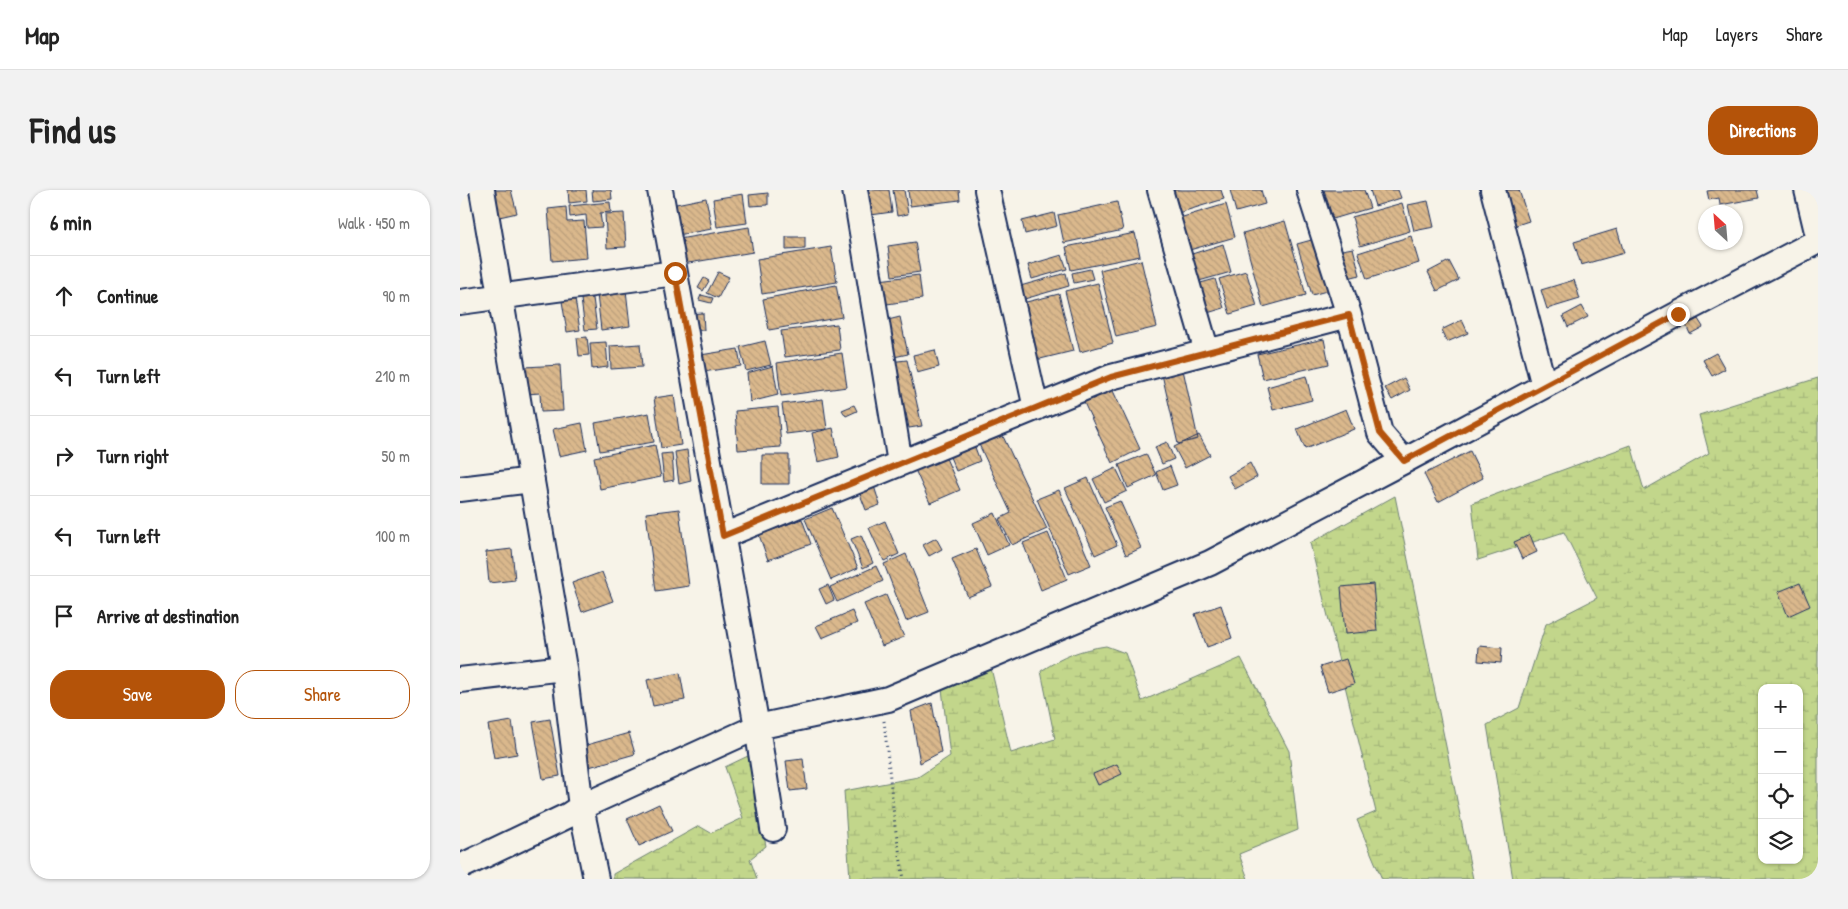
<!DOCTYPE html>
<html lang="en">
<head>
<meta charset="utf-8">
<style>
  :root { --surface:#fff; --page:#f2f2f2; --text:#222; --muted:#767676; --line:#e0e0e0; --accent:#b45309 }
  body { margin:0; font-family:"Patrick Hand",sans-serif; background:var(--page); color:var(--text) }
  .controls { position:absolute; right:15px; bottom:15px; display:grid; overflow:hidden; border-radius:10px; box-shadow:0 1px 4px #0004 }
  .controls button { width:45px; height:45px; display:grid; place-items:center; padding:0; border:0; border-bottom:1px solid var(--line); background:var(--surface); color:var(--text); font:25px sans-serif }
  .compass { position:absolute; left:1238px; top:15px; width:45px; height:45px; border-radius:50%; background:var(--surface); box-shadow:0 1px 4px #0004; rotate:334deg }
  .stop { position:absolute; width:15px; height:15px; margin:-11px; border:4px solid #b45309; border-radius:50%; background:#fff }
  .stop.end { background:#b45309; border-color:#fff; box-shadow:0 1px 5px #0008 }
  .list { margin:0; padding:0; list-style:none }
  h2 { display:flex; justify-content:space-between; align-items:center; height:65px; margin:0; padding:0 20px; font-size:21px }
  h2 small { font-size:16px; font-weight:400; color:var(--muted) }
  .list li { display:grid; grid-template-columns:32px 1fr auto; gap:15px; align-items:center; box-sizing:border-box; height:80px; padding:0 20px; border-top:1px solid var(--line) }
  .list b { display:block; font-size:19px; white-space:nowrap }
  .list em { font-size:16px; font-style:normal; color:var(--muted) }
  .actions { display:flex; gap:10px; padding:15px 20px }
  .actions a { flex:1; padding:11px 0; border:1px solid var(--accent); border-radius:20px; text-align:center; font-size:18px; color:var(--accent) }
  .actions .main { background:var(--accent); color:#fff }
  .icon { flex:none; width:28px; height:28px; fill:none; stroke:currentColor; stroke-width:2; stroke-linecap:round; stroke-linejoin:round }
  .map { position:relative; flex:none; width:1358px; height:689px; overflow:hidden; border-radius:20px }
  header { display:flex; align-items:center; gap:30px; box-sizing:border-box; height:70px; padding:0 25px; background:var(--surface); border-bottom:1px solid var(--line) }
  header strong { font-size:24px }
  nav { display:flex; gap:28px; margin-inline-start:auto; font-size:18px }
  .intro { display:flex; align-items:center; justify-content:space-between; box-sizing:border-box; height:120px; padding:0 30px }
  h1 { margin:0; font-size:35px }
  .button { padding:12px 22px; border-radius:20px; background:var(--accent); color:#fff; font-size:18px; font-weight:700 }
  main { display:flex; gap:30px; padding:0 30px }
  aside { flex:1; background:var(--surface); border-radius:20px; box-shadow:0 1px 4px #0004 }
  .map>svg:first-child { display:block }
  .wetland { fill:url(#wetland-marsh); stroke:#6e8274; fill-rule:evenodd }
  .building { fill:url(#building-back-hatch); stroke:#1b2f5e }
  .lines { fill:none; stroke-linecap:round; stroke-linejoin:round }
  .minor-casing { stroke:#1b2f5e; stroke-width:28 }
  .path { stroke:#1b2f5e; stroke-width:3; stroke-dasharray:1 4; stroke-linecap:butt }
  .minor { stroke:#f7f3e8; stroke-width:24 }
  .route { stroke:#b45309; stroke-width:6 }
</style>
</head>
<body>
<header>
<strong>Map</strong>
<nav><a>Map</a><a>Layers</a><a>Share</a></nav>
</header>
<div class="intro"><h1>Find us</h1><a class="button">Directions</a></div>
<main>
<aside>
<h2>6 min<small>Walk · 450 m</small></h2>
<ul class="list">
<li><svg class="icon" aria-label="ahead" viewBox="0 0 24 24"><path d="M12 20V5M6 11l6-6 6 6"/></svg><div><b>Continue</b></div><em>90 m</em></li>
<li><svg class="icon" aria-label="left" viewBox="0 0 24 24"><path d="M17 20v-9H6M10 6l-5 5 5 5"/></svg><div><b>Turn left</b></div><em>210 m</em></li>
<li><svg class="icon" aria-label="right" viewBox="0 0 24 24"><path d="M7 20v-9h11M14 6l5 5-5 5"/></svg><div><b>Turn right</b></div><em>50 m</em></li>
<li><svg class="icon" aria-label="left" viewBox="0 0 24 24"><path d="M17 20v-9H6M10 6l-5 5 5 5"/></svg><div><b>Turn left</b></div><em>100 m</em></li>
<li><svg class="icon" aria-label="arrive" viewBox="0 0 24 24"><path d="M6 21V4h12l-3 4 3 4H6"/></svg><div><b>Arrive at destination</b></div></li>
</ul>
<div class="actions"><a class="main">Save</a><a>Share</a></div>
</aside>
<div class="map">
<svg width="1358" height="689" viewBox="0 0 1358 689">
  <defs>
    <pattern id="wetland-marsh" width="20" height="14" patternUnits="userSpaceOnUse" patternTransform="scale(1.25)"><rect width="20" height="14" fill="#c2d68b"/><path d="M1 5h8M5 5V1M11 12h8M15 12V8" fill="none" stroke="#a6b87a"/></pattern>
    <pattern id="building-back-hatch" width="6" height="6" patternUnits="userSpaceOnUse" patternTransform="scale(1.25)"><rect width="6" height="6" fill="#dab88c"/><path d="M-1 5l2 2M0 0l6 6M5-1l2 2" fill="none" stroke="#ba9e7b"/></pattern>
  </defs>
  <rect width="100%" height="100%" fill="#f7f3e8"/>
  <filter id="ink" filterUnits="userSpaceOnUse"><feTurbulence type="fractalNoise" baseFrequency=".02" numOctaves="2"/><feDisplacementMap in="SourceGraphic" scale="10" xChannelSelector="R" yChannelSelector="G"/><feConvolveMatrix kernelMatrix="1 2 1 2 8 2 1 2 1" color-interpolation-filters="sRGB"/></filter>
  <g filter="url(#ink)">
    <path class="wetland" d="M1358,188V689H1053L1027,535L1059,518L1086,434L1137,408L1104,342L1018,370L1012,313L1171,255L1184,300L1249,263L1239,225ZM1302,498H1339V670H1302Z
      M935,306L1013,689H922L897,630L916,622L850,353Z
      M646,456L665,463L682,511L781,468L829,561L838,640L779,664L788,689H390L384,601L458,587L490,566L482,499L531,478L551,563L595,549L581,481C604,466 619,460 646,456Z
      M288,566L306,656L290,669L297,689H153V684L239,636L251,643L283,628L265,577Z"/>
    <path class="building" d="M9,0H51L57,23L17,32Z
      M108,0H126L127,11L109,13Z
      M132,0H151L152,9L133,11Z
      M400,0H429L432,22L404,26Z
      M433,0H444L448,24L437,26Z
      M448,0H499L500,10L450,16Z
      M693,0H761L764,9L702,28Z
      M770,0H801L805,14L776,22Z
      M864,0H904L910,18L873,29Z
      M910,0H938L941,8L915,16Z
      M1028,0H1059L1069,31L1038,41Z
      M1255,0H1297L1299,8L1260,15L1259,8L1249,10L1247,1Z
      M308,3V15L290,16L289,5Z
      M283,4L287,33L257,37L253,9Z
      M246,8L252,39L212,46L206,16Z
      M968,11L974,37L954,41L948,15Z
      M150,12L151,22L140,23L142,37L127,38L126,25L110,27L109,16Z
      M657,12L663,40L604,53L598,25Z
      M942,13L950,41L900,56L892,27Z
      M766,14L775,47L712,65L703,33Z
      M106,17L107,32L124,31L127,68L92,71L88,19Z
      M164,23L166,57L147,58L145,24Z
      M594,23L597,36L565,44L562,31Z
      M825,31L846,105L803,117L783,43Z
      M289,37L293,62L217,75L213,50Z
      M1157,39L1164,63L1121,75L1114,52Z
      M675,43L680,66L611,80L606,57Z
      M951,46L959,73L907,89L898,63Z
      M326,47H345V59L326,60Z
      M855,49L870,100L852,105L837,54Z
      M455,52L460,82L432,86L428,56Z
      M763,54L771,82L739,91L732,64Z
      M371,57L377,92L302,104L297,69Z
      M893,58L900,85L888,88L882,60Z
      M602,65L607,79L572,89L568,75Z
      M681,70L697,137L656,147L640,80Z
      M989,71L999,90L977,101L968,82Z
      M630,79L633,89L614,93L612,83Z
      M786,81L797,116L770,124L759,89Z
      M258,82L269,87L258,108L247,103Z
      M606,83L609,96L561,110L557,97Z
      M459,85L462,109L406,117L403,92Z
      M244,88L249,91L243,101L238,98Z
      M755,89L764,118L734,127L737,94Z
      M1114,90L1120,109L1087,119L1081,100Z
      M638,93L653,153L620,162L605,101Z
      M376,95L382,127L309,140L303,109Z
      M166,100L170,136L141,140L137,104Z
      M599,104L613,161L572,171L558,114Z
      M241,105L253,108L251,113L239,110Z
      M133,108L137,139L125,140L121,109Z
      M115,109L120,140L107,142L102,111Z
      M1122,116L1128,127L1108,137L1103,126Z
      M243,123L244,140L227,141L226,124Z
      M440,127L448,164L420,170L412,134Z
      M1238,129L1243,137L1230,144L1226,135Z
      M1002,130L1008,143L987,152L981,140Z
      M377,134L380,160L325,167L321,141Z
      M127,147L129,165L119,166L117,148Z
      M864,149L869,174L803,189L797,164Z
      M305,151L311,175L286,181L280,157Z
      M146,152L148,177L132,179L130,153Z
      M180,154L182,177L151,179L150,156Z
      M278,159L281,176L231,184L228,167Z
      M475,160L479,177L457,183L453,165Z
      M382,163L387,197L321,206L317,173Z
      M1256,163L1265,179L1252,186L1243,170Z
      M447,170L462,236L449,238L446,223H443L420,173Z
      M100,175L103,221L81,222L80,203L66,204L65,177Z
      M722,175L738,249L718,254L701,180Z
      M313,176L318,205L290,212L287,183Z
      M846,186L852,210L813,220L807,197Z
      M944,188L950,200L932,210L925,198Z
      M648,190L680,259L652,273L620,204Z
      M214,205L221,255L201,258L194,208Z
      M363,209L367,239L326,244L322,214Z
      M394,215L397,221L386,226L382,220Z
      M318,217L321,257L278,260L275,221Z
      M886,219L894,239L845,259L837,239Z
      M189,223L194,252L140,261L135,233Z
      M122,233L127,260L99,266L93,239Z
      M373,238L379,267L358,272L352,243Z
      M539,238L587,339L552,355L539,329L551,323L516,248Z
      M739,245L750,265L725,278L714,257Z
      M512,249L520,271L496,281L487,260Z
      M707,252L714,269L702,274L695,257Z
      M195,255L201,287L140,299L134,267Z
      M482,259L500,300L470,313L452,273Z
      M227,260L231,291L219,294L215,262Z
      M1010,261L1023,288L978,312L964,284Z
      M212,263L214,290L204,292L201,264Z
      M686,264L696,285L668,298L659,275Z
      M302,265H329V294H302Z
      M790,273L797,287L775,299L768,286Z
      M710,276L717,295L703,300L696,282Z
      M656,278L667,301L644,312L633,289Z
      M628,288L657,355L635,365L605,298Z
      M413,293L420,315L406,320L398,299Z
      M599,300L631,375L609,384L577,309Z
      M660,311L681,358L666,365L645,317Z
      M372,318L398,378L371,390L345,329Z
      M219,319L229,396L196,401L186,323Z
      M535,323L549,355L527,365L513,333Z
      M342,329L351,354L308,370L299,345Z
      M425,331L439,364L424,371L409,338Z
      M588,343L607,389L581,400L563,353Z
      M401,345L413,373L403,378L391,349Z
      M1070,345L1077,362L1062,369L1054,352Z
      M476,348L482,359L469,366L463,355Z
      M52,359L55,390L29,393L26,362Z
      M516,359L532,397L508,407L492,369Z
      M446,364L469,422L446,431L424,374Z
      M416,376L423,391L377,412L370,397Z
      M142,382L153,411L122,422L112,393Z
      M1340,393L1350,416L1328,426L1318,402Z
      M913,394L917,441L885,444L881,397Z
      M368,395L374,410L366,414L359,399Z
      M426,405L444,447L422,456L404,414Z
      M761,415L772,448L747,457L735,424Z
      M392,421L397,433L362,448L356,436Z
      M1019,456L1042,458L1041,473L1018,471Z
      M886,469L894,494L868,502L860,477Z
      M220,483L225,510L193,516L187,490Z
      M472,513L481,562L460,573L451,521Z
      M90,529L100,586L83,589L73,532Z
      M52,531L57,564L34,568L28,535Z
      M169,543L175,564L122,579L116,558Z
      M343,569L347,599L330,601L326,571Z
      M657,574L662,584L638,595L633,584Z
      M199,614L212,641L179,656L167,629Z"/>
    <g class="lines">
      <g class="minor-casing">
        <path id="minor" d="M22,0L104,478L121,617L136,689
          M200,0L297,537L313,639
          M395,0L440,273
          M527,0L576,218
          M700,0L747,162
          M849,0L889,125L920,243L944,271
          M1033,0L1084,196
          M1347,0L1358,46
          M0,112L215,83
          M0,299L72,290
          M263,346L651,187L889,125
          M0,490L104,478
          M0,677L109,625L121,617L297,537L428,509L750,373L944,271L1218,124L1358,51"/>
      </g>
      <path class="path" d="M424,531L435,636L444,689"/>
      <use href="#minor" class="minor"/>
    </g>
  </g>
  <g class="lines" filter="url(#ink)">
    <path class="route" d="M215,83L263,346L651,187L889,125L920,243L944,271L1218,124"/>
  </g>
</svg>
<div class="controls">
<button>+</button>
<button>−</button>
<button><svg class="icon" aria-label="locate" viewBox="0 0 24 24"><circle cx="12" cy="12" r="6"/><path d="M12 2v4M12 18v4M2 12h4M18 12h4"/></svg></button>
<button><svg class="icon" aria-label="layers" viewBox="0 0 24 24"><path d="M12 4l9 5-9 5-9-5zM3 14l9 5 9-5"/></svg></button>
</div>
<svg class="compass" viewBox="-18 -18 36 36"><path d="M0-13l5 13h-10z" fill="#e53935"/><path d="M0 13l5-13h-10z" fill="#767676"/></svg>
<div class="stop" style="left:215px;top:83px"></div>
<div class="stop end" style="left:1218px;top:124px"></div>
</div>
</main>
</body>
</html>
